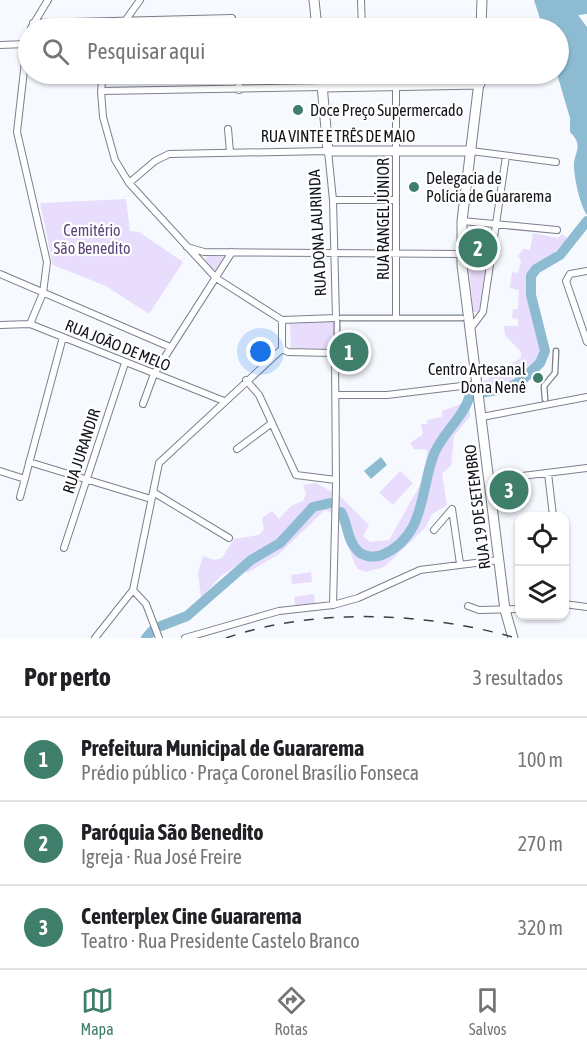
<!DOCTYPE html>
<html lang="pt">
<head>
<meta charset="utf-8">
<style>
  :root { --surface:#fff; --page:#f2f2f2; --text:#202124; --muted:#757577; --line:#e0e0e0; --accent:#3e7e6b }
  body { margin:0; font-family:"Asap Condensed",sans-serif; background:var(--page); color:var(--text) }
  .controls { position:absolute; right:18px; bottom:18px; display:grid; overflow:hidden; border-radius:12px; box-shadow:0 2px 4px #0004 }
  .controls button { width:54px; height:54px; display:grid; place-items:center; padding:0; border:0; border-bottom:2px solid var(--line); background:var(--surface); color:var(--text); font:30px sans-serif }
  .you { position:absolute; left:261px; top:352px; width:21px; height:21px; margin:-15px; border:4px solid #fff; border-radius:50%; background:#1a73e8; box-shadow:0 0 0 9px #1a73e833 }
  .badge { display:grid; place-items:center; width:39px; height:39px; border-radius:50%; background:var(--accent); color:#fff; font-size:20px; font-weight:700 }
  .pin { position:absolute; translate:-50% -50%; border:3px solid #fff; box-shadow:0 2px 6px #0006 }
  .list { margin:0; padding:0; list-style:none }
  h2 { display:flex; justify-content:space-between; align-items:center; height:78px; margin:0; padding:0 24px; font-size:26px }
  h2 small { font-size:20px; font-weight:400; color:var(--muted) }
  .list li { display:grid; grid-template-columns:39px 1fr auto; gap:18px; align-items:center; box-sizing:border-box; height:84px; padding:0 24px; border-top:2px solid var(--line) }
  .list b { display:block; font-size:22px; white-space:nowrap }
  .list p { margin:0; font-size:20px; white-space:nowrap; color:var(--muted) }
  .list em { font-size:20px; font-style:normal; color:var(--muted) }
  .icon { flex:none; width:33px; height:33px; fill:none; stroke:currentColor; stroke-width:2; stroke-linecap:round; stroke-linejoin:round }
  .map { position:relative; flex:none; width:587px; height:638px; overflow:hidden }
  .search { position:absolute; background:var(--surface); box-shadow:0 2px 4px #0004; left:18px; right:18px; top:18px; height:66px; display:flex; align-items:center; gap:15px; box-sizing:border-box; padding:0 21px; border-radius:33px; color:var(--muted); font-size:22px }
  .sheet { height:330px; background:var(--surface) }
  nav { display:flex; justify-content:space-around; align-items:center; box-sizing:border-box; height:84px; border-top:2px solid var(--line); background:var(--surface); font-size:16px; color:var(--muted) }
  nav a { display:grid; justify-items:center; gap:3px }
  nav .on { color:var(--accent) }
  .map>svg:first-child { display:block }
  .green { fill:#e9ddfd }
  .water { fill:#8dbcd2 }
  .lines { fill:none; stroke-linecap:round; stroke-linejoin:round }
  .river { stroke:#8dbcd2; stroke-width:10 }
  .pedestrian-casing { stroke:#7a808c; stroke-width:7 }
  .minor-casing { stroke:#7a808c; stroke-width:8 }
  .secondary-casing { stroke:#7a808c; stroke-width:11 }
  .pedestrian { stroke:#fff; stroke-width:4.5 }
  .minor { stroke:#fff; stroke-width:6 }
  .secondary { stroke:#fff; stroke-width:9 }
  .rail { stroke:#3c3f43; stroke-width:1.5; stroke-dasharray:10 10; stroke-linecap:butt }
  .poi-dot { fill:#3e7e6b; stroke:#fff; stroke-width:2 }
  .labels { text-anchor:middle; stroke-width:4.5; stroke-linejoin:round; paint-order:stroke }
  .poi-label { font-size:16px; fill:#111418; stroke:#fff; text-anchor:start }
  .street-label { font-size:16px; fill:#111418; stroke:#fff }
  .park-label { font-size:16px; fill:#5c457a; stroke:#fff }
</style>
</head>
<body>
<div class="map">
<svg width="587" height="638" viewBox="0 0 587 638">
  <rect width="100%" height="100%" fill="#f6f9fe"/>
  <path class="green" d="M126,199L130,231L139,232L183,262L149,314L106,286L53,265L40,203Z
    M533,233L558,238L562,234L568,238L555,252L528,272C518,328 582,370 484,386V380H489V372L502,369L521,358V352L505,335L504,326H518V319L512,318L513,309H518L519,290L510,288L512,272L518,273L521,261L518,256L523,249L530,250Z
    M207,256L224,257L216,271L205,260Z
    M469,263L486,264L479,312H473Z
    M334,321V349L291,348L290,324Z
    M464,403L470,410V416L454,436L451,466L442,473L447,505L431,515L426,527L384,567L366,572L358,569C345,549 349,520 325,510L279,554L247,573L242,562L221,576L201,598L198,573L203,556L214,560L222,558L234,539L259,535L264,529L262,518L272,511L279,519L291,506L303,501L306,494L303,485L316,483L340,496L369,525L363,536L370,542L389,540L420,485L428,450L414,449L410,443L423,434L421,424H427V420L442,417V411Z
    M400,471L413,483L393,505L379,493Z
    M311,572L312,582L292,584L291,575Z
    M314,594L315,604L295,606L294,597Z"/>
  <path class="water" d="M534,0H587V14L578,15L587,27V215C580,205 575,181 574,168C573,152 585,147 570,132V118L557,74L558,28H543Z
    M381,457L387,465L371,479L364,471Z"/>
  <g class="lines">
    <path class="river" d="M341,512C348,524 347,540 357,550C363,557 374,558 382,555C426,536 420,490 434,454C443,432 464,417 470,395L507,388L521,381L540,363L545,351L531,295V276L536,269L560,255L587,221
      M161,626L187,616L251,560L280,543L313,507L330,503
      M146,638L152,631"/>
    <g class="pedestrian-casing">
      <path id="pedestrian" d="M341,318H462
        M337,350V321
        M545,399L544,386L555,373L556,351"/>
    </g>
    <g class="minor-casing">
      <path id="minor" d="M361,0L362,28
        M33,23L232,18L235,28
        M31,28L48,0
        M120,28L140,0
        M28,35L17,132L47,262L43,293L30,324
        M0,45L26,44
        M103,74L101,91L103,117L115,160L129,183L216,278L282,320L336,318L333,200L328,151L169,154L155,161L129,183
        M238,74L239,90
        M362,74V87
        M396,86V316
        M101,91L323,87
        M228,129L230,152
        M471,151L556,162
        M333,200H396
        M462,221L557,230
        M187,247L204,252L462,254
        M587,271L570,274L566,281L587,342
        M0,274L170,347
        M0,325L30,324L224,401
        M470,329L483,312L506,156
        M282,349L288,352L332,353L335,356L336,486L333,605
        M282,349V320
        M246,380L259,395L296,475L336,480
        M336,395H387L478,384
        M143,404L154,374L232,252
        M482,417L587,397
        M237,449L272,423
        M29,462L151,499
        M0,471L25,479
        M548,473L553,516
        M489,480L587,468
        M153,492L229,538
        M20,497L63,337
        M434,530L452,509L460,564
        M64,548L125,363
        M133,590L146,604L159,638
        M564,604L587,607
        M468,606L479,610L520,609
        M95,638L133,590L159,463L282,349
        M185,638L279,611L333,605L358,598L420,570L499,560"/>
    </g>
    <g class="secondary-casing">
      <path id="secondary" d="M314,0L317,28
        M481,28L482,0
        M321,74L328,151H471
        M480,74L462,221V265L505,610L513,638
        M323,87L480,84"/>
    </g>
    <use href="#pedestrian" class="pedestrian"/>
    <use href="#minor" class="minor"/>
    <use href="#secondary" class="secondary"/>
    <path class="rail" d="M226,638C316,607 425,612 516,638"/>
  </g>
  <g class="poi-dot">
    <circle cx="298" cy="110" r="6"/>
    <circle cx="414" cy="187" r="6"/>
    <circle cx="538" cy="378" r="6"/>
  </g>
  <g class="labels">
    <g class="poi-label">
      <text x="310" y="116">Doce Preço Supermercado</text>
      <text x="426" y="184">Delegacia de<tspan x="426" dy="18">Polícia de Guararema</tspan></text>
      <text x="526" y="375" text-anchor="end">Centro Artesanal<tspan x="526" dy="18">Dona Nenê</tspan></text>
    </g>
    <g class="street-label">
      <text x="338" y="142">RUA VINTE E TRÊS DE MAIO</text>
      <text transform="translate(383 219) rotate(-90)" y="6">RUA RANGEL JÚNIOR</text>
      <text transform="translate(317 233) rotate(-93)" y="6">RUA DONA LAURINDA</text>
      <text transform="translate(118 345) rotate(22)" y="6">RUA JOÃO DE MELO</text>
      <text transform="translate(81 451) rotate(-72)" y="6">RUA JURANDIR</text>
      <text transform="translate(477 507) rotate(-97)" y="6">RUA 19 DE SETEMBRO</text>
    </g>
    <g class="park-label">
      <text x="92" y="236">Cemitério<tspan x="92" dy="18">São Benedito</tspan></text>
    </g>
  </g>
</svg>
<div class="controls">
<button><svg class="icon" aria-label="locate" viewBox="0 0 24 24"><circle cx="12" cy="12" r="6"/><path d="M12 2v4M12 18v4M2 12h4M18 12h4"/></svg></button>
<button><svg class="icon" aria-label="layers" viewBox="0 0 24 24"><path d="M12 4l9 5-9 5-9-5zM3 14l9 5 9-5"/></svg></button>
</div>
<div class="you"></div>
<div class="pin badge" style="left:349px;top:352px">1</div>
<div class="pin badge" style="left:478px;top:248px">2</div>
<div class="pin badge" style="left:509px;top:490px">3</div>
<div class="search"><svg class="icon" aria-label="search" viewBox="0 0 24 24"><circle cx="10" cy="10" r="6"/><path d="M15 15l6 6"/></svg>Pesquisar aqui</div>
</div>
<section class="sheet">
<h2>Por perto<small>3 resultados</small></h2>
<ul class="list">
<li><span class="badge">1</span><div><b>Prefeitura Municipal de Guararema</b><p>Prédio público · Praça Coronel Brasílio Fonseca</p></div><em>100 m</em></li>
<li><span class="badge">2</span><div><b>Paróquia São Benedito</b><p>Igreja · Rua José Freire</p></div><em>270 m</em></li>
<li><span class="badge">3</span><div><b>Centerplex Cine Guararema</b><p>Teatro · Rua Presidente Castelo Branco</p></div><em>320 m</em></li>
</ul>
</section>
<nav>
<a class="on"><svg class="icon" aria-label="map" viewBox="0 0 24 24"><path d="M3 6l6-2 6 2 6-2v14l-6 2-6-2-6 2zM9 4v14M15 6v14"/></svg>Mapa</a>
<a><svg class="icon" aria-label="directions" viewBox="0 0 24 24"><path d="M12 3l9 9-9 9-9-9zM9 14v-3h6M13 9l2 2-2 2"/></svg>Rotas</a>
<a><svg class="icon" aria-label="saved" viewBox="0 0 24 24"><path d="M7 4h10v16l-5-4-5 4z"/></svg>Salvos</a>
</nav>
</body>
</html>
